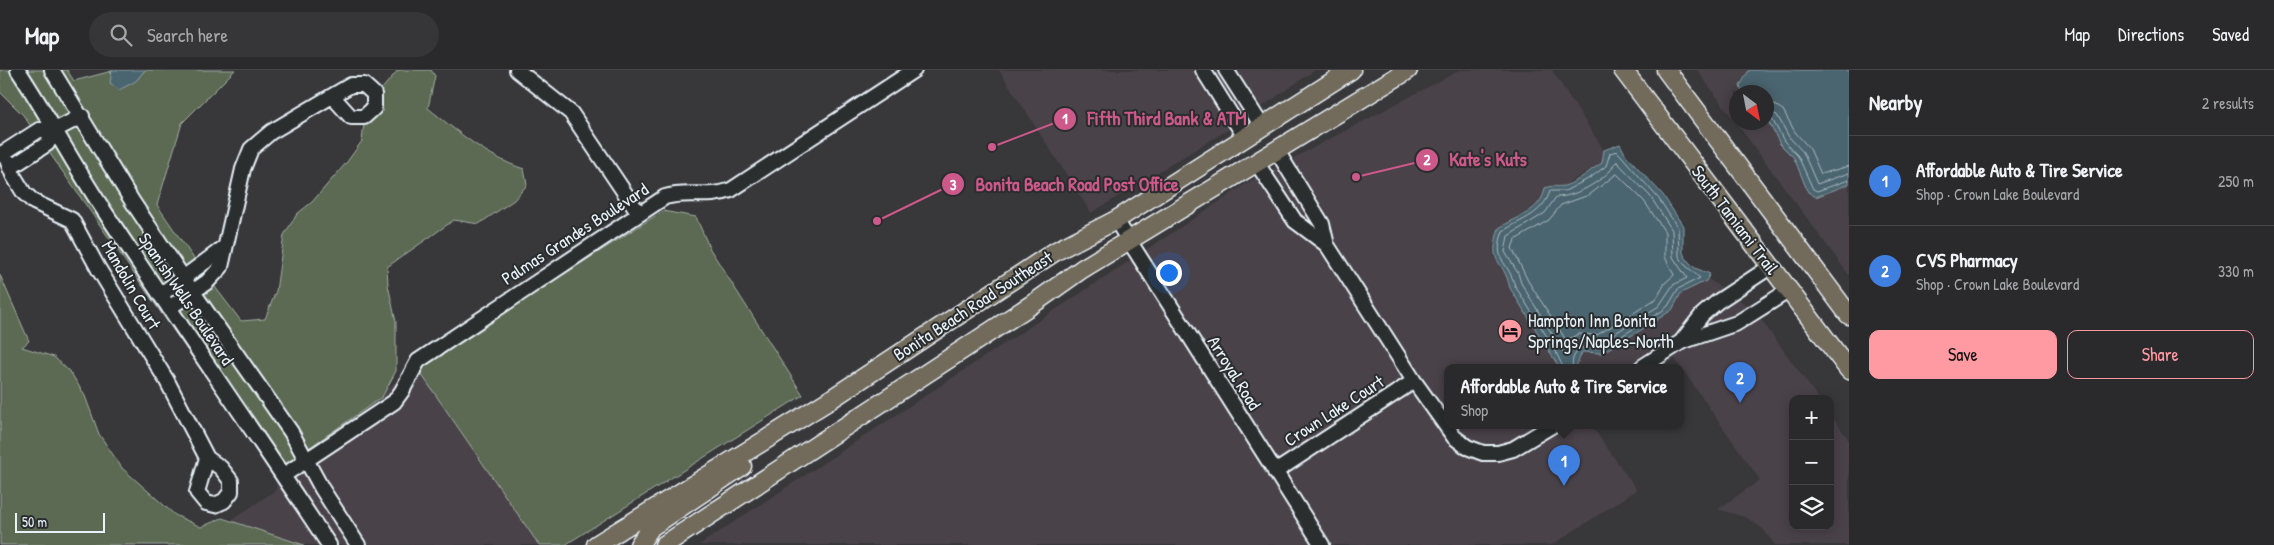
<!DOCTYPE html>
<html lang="en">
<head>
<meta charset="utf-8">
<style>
  :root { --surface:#2a292c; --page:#363538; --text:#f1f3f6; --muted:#a5a6a9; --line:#464548; --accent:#ff9aa2 }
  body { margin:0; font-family:"Patrick Hand",sans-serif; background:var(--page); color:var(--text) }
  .controls { position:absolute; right:15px; bottom:15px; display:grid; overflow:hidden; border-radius:10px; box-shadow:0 2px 12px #0003 }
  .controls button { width:45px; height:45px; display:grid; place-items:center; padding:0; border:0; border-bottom:1px solid var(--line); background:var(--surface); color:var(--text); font:25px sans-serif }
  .compass { position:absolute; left:1729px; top:15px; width:45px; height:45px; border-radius:50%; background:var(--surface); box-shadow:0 2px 12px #0003; rotate:148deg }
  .scale { position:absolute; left:15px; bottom:12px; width:90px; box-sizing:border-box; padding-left:5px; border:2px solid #e8f1f8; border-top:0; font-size:14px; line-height:18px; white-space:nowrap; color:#e8f1f8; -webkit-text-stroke:4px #2a2d2e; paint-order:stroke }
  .you { position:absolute; left:1168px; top:202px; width:18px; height:18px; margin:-12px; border:4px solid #fff; border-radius:50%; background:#1a73e8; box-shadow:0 0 0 8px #1a73e833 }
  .badge { display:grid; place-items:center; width:32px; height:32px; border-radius:50%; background:var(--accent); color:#fff; font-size:16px; font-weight:700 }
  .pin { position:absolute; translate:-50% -41px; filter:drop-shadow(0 1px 2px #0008) }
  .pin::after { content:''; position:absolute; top:26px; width:18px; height:15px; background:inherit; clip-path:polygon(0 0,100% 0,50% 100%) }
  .popup { position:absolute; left:1444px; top:294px; width:240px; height:65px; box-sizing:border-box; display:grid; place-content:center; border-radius:10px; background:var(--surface); filter:drop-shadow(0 1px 4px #0005); font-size:16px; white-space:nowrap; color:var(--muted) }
  .popup b { font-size:19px; color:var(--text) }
  .popup::after { content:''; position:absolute; left:50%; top:100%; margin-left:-10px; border:10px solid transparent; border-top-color:var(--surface) }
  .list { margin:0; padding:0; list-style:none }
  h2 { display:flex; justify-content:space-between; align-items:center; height:65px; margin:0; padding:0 20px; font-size:21px }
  h2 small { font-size:16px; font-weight:400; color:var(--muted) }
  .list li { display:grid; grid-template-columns:32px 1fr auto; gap:15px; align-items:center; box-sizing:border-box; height:90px; padding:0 20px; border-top:1px solid var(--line) }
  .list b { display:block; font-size:19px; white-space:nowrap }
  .list p { margin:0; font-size:16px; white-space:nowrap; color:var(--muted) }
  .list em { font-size:16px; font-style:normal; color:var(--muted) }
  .actions { display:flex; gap:10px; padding:15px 20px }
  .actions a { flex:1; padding:11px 0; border:1px solid var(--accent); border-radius:10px; text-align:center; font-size:18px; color:var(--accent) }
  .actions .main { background:var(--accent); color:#111 }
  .icon { flex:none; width:28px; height:28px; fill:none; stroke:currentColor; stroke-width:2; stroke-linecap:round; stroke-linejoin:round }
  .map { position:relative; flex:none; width:1849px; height:475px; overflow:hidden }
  header { display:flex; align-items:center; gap:30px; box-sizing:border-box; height:70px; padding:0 25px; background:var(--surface); border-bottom:1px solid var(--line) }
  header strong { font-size:24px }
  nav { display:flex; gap:28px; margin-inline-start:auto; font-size:18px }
  .search { width:350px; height:45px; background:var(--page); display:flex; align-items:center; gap:12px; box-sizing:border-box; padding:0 18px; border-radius:28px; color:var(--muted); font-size:19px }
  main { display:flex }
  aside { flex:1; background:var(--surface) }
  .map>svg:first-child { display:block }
  .built { fill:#494348 }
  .green { fill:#5c6b53; stroke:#a2aea6 }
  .water { fill:#4b656f; stroke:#8a9da6 }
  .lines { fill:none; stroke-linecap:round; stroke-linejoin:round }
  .shore { stroke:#a9b9c1; stroke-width:1 }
  .minor-casing { stroke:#e8f1f8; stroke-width:18 }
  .major-casing { stroke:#e8f1f8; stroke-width:21 }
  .minor { stroke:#2a2d2e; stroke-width:14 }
  .major { stroke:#726b5a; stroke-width:18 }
  .labels { text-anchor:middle; stroke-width:4; stroke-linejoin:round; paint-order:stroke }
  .street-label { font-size:18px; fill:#e8f1f8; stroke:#2a2d2e }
  .poi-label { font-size:18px; fill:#e8f1f8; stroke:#2a2d2e; text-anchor:start }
  .leader { fill:none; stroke:#cd598a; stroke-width:2 }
  .callout-dot { fill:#cd598a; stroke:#2a2d2e; stroke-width:2 }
  .mark-label { font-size:15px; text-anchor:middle; font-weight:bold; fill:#fff }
  .callout-label { font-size:19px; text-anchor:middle; font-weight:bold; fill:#cd598a; stroke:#2a2d2e; stroke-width:4; stroke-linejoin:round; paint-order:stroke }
</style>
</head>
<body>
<header>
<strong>Map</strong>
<div class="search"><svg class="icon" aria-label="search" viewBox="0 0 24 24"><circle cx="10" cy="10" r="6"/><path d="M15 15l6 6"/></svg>Search here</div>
<nav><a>Map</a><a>Directions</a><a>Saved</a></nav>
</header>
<main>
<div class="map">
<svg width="1849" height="475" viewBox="0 0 1849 475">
  <rect width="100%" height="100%" fill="#38373a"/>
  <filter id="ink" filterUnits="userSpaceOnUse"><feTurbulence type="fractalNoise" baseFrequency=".02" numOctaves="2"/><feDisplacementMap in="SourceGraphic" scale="10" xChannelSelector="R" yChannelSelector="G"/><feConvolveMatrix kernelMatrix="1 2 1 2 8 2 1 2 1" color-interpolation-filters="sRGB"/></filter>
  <g filter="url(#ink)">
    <path class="built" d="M999,0H1315L1234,56L1091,143Z
      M1460,0H1552L1604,80L1602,93L1563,116L1554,115L1538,135L1499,158L1493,176V185L1508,209L1510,218L1559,297H1448V355H1591L1637,420L1552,475H699L1252,110Z
      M1697,0H1749L1740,16L1742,22H1736V52H1766L1767,49L1780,74L1794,88L1797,97L1842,117L1849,114V205Z
      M1707,208L1755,241L1819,329H1793V456H1830V344L1849,370V475H1775L1762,458L1747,448L1718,439L1760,410L1675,289L1662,297H1576L1582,282L1601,283L1609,279L1665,245L1672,240L1681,223Z
      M417,298L539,475H304L230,451L276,420V402L382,327L387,318Z"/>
    <path class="green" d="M0,0H67L74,11L112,1L110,3L136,11L145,0H235L182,53L157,135L199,196L241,251L265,249L276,221L284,165L297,144L312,132L347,92L362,71L365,45L375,27L398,0H431L435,6L428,38C458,62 487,87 524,99L527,115L514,130L479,154L454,150L387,197L388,215L396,252V301L382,327L273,403L23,45L0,22Z
      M663,141L696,147L710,179L803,325L565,475H539L417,298Z
      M0,205L29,271L22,277L54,287L71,303L85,326L99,364L122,398L175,445L201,457L222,448L304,475H0Z"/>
    <path class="water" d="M112,0H145L136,11L119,20L110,13Z
      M1749,0H1849V114L1816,127L1808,122L1794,88L1780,74L1767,49L1766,22H1742L1740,16Z
      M1620,74L1626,85L1663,125L1683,156V183L1688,191L1695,198L1710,204L1706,211L1681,223L1672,240L1641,260L1601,283L1582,282L1576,297H1559L1510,218C1503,186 1487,197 1499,158C1516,147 1542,141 1545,118C1552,115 1558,117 1564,116C1578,112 1590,100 1602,93L1604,80Z"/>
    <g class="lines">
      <path class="shore" d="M1766,33L1775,35L1783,40L1795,62L1810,79L1821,104L1849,96
        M1766,41L1777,45L1789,67L1803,82L1817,114L1849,103
        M1766,47L1772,49L1784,71L1798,86L1813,119L1817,121L1849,110
        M1617,92L1650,126L1672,160L1673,187L1687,208L1673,215L1659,236L1604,270L1598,272L1577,273L1565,285L1521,213L1518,203L1505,182L1508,166L1545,143L1556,127C1574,127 1597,114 1610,101C1614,97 1612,94 1617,92Z
        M1617,104L1644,131L1665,162V187L1674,205L1665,213L1657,228L1632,244L1597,265L1579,264L1566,270L1528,211L1512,178L1515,170L1549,150L1561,135L1589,125Z
        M1563,297L1553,276L1515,216C1508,190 1492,191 1503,161C1522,149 1543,144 1550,121H1565L1590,108L1606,96L1610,83L1617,81L1659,129L1678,158L1679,186L1685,195L1700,208L1678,219L1668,236L1662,241L1607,275L1599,278H1579L1573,288L1572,297"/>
      <g class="minor-casing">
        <path id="minor" d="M18,0C47,44 72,92 101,136C176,250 254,361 329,475
          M52,0L132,131L188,215L291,362L322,419L358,475
          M517,0L571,43L639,144
          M1203,0L1245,67
          M1226,0L1262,56
          M351,15H364L374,24V38L364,47H351L332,26Z
          M1277,81L1322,154L1327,175L1414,311L1454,367L1467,377L1483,383H1498L1513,379L1553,355
          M4,82L13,105L24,123L34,132L72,150L98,198L167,311L207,388L221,398L231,411V422L224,431L215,435L206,433L197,422L207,388
          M0,85L39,60H55L82,46
          M1256,92L1295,151L1327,175
          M10,98L47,74L55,60
          M1116,150L1322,475
          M160,225L225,177
          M169,238L207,212L221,197L243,99L251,79L271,62L332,26
          M1681,272L1702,245L1717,232L1770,197
          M1642,297L1681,272L1737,253L1788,221
          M1275,402L1414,311
          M284,405L394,332L402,321L418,291L665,127C688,120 707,129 731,120L914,0"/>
      </g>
      <g class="major-casing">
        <path id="major" d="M1623,0L1849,300
          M1666,0L1849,245
          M596,475L828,331L1056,181L1116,150L1351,0
          M639,475L651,457L742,396
          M664,475L1037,231L1082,199L1408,0"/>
      </g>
      <use href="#minor" class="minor"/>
      <use href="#major" class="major"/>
    </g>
  </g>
  <defs>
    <g id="hotel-disc" transform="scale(1.25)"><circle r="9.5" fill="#ff9aa2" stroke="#2a2d2e"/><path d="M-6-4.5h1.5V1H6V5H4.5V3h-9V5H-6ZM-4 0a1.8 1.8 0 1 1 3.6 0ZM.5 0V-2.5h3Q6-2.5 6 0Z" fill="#111"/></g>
  </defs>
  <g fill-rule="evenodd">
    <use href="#hotel-disc" x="1510" y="261"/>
  </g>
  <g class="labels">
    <g class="street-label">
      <text transform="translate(1735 150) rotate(53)" y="6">South Tamiami Trail</text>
      <text transform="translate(575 164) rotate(-33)" y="6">Palmas Grandes Boulevard</text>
      <text transform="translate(131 215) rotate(60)" y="6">Mandolin Court</text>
      <text transform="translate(186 229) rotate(56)" y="6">Spanish Wells Boulevard</text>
      <text transform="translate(973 236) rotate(-33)" y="6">Bonita Beach Road Southeast</text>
      <text transform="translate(1234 303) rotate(58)" y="6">Arroyal Road</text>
      <text transform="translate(1334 341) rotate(-33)" y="6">Crown Lake Court</text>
    </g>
    <g class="poi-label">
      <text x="1528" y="257">Hampton Inn Bonita<tspan x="1528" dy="21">Springs/Naples-North</tspan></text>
    </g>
  </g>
  <path class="leader" d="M992 77L1065 49M1356 107L1427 90M877 151L953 114"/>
  <g class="callout-dot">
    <circle cx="992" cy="77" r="5"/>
    <circle cx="1356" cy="107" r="5"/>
    <circle cx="877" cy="151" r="5"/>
    <circle cx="1065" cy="49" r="12"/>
    <circle cx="1427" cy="90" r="12"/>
    <circle cx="953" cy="114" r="12"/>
  </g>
  <g class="mark-label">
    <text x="1065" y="54">1</text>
    <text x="1427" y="95">2</text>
    <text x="953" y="120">3</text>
  </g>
  <g class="callout-label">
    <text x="1167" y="55">Fifth Third Bank &amp; ATM</text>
    <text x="1488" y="96">Kate's Kuts</text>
    <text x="1077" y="121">Bonita Beach Road Post Office</text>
  </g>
</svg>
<div class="controls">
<button>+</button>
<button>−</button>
<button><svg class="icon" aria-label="layers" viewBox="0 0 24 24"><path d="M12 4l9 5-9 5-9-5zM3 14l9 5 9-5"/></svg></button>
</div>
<svg class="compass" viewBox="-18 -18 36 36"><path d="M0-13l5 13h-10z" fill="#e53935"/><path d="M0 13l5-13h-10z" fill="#a5a6a9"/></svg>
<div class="scale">50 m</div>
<div class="you"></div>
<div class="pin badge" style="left:1564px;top:416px;background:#3f7fe0">1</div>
<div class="popup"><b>Affordable Auto &amp; Tire Service</b>Shop</div>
<div class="pin badge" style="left:1740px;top:333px;background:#3f7fe0">2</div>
</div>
<aside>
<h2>Nearby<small>2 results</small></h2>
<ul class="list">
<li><span class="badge" style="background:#3f7fe0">1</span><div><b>Affordable Auto &amp; Tire Service</b><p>Shop · Crown Lake Boulevard</p></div><em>250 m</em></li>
<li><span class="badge" style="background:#3f7fe0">2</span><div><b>CVS Pharmacy</b><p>Shop · Crown Lake Boulevard</p></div><em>330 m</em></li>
</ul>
<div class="actions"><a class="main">Save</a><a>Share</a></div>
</aside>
</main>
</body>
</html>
